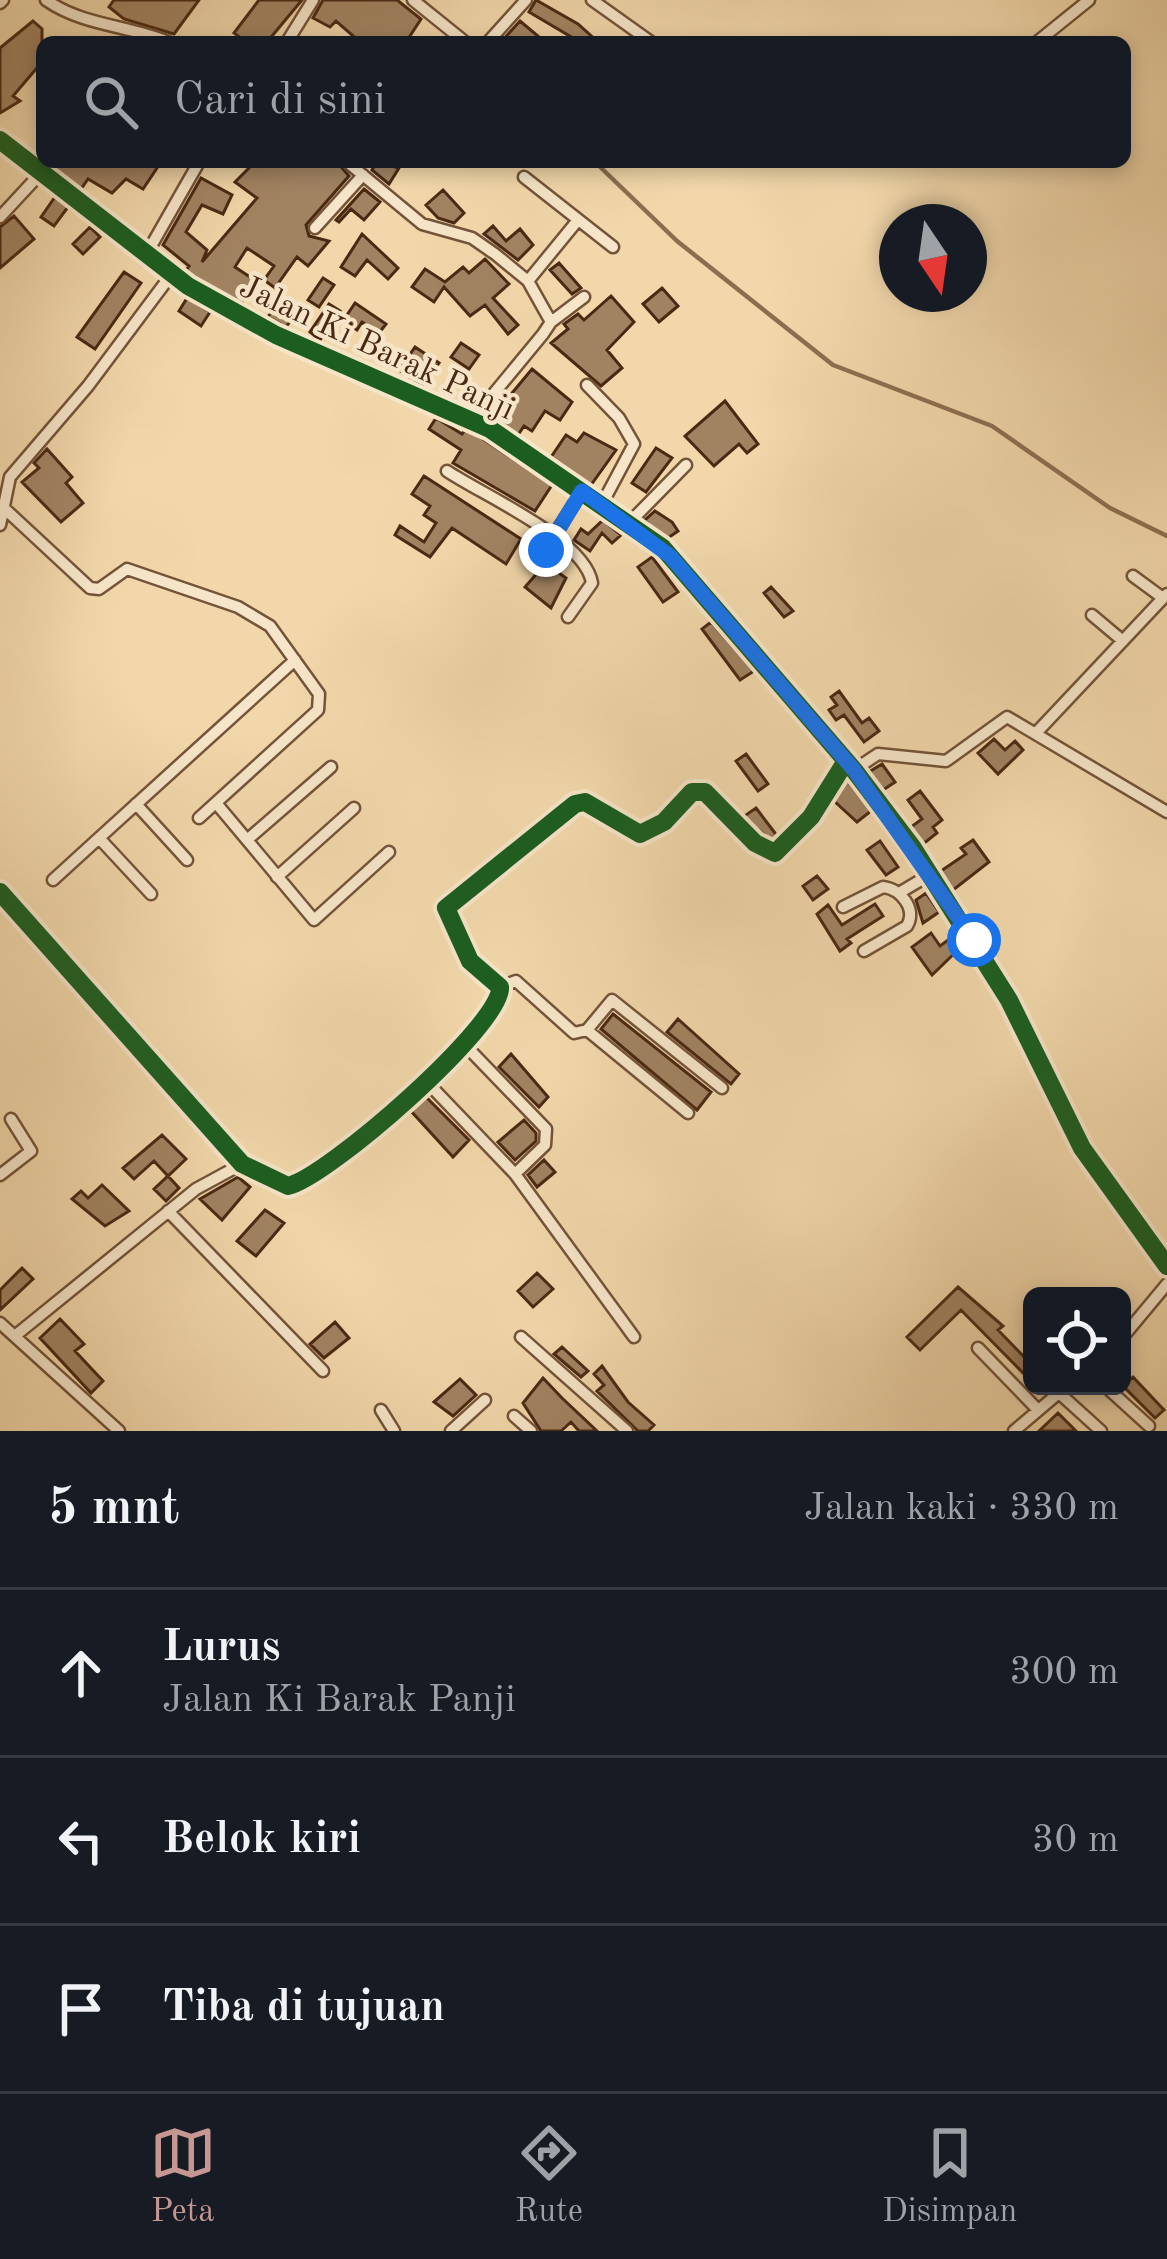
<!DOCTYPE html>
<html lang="id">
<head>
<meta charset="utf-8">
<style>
  :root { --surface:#171b24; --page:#20242c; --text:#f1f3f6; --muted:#9ea1a6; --line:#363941; --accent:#c59692 }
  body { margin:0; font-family:"Old Standard TT",serif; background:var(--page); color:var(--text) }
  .controls { position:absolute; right:36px; bottom:36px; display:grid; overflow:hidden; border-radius:18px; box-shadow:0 6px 18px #0003 }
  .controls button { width:108px; height:108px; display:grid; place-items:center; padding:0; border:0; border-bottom:3px solid var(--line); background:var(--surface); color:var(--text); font:60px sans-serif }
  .compass { position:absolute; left:879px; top:204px; width:108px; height:108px; border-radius:50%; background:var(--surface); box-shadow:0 6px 18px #0003; rotate:167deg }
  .stop { position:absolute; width:36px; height:36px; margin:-27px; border:9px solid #1a73e8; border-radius:50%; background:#fff }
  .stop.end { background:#1a73e8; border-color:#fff; box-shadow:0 3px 12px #0008 }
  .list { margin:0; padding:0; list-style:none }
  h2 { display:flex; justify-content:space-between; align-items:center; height:156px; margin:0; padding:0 48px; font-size:51px }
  h2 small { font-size:39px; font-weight:400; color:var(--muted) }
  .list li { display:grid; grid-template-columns:78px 1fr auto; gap:36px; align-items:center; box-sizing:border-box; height:168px; padding:0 48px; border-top:3px solid var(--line) }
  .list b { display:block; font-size:45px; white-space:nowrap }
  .list p { margin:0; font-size:39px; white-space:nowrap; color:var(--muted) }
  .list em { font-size:39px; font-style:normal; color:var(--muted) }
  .icon { flex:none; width:66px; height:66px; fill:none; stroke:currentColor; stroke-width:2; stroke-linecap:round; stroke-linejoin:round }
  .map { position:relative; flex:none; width:1167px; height:1431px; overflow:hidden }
  .search { position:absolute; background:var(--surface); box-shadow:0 6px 18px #0003; left:36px; right:36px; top:36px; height:132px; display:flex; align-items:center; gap:30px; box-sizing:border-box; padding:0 42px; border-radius:18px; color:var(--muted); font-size:45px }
  .sheet { height:660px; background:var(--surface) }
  nav { display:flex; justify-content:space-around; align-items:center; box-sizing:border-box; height:168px; border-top:3px solid var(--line); background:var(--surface); font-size:33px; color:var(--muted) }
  nav a { display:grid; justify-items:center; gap:6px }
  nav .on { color:var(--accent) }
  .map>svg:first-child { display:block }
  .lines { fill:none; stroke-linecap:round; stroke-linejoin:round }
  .stream { stroke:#8c6e4f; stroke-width:4.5 }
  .building { fill:#a18362; stroke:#4a2913; stroke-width:3 }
  .minor-casing { stroke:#745439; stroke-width:15 }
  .tertiary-casing { stroke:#745439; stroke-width:18 }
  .minor { stroke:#f6e5c8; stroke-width:10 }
  .tertiary { stroke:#f6e5c8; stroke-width:14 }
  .cycleway-casing { stroke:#f6e5c8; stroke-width:26 }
  .cycleway { stroke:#1b5e20; stroke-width:18 }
  .route { stroke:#1a73e8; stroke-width:15 }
  .labels { text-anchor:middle; stroke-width:9; stroke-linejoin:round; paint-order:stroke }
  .street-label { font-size:33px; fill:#4a2913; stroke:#f6e5c8 }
</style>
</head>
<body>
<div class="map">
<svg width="1167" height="1431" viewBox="0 0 1167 1431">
  <rect width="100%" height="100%" fill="#f1d7aa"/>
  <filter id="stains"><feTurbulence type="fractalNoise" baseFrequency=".00167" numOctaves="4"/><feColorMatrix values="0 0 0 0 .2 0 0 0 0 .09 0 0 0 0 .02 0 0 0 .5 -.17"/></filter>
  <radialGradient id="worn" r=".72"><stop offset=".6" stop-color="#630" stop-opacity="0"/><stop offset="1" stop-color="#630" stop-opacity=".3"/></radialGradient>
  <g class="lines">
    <path class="stream" d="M595,162L677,241L833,365L992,426L1110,508L1167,536"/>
  </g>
  <path class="building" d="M114,0H199L174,34L124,19L109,7Z
    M259,0H302L267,42H246L234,33Z
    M323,0H397L421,19L406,42H360L336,21L330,27L313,18Z
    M536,0L578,24L598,42H570L573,38L529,12Z
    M33,21L42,29V62L13,96L20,101L0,113V48Z
    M520,21L545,42H501Z
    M47,162H161L143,189L126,179L112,193L88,179L81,189Z
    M255,162H337L349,176L306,225L309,236L329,241L308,266L297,257L275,288L264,280L274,266L247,248L235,267L256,281L242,303L194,277L186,270L189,266L163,245L201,178L232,195L223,214L202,205L186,232L207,250L202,262L257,198L235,182Z
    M377,162L399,168L389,184L372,170Z
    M364,189L380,202L364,220L351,209L339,222L336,220Z
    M443,190L464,213L454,223L438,218L426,205Z
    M55,197L68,207L54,226L41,217Z
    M14,216L34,239L0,268V227Z
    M493,226L506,241L520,229L533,245L518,260L484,234Z
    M90,227L100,237L83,254L73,244Z
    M362,234L398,268L388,279L367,260L355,276L341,267Z
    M485,259L509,284L493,298L518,325L508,334L485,305L470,316L444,287L434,302L412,287L425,269L445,282L463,267L469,273Z
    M559,263L581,288L572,294L550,270Z
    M124,272L141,283L95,349L77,337Z
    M323,278L334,285L319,307L308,300Z
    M662,288L678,306L659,322L643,304Z
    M611,296L634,322L607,350L622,368L601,386L551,343L568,329L564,324L578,314L584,320Z
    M187,298L210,312L201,326L179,311Z
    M278,302L295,314L286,327L268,317Z
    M355,303L386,324L379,333L362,322L357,330L343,321Z
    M329,304L340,311L320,340L310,332Z
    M461,343L479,355L469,369L451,357Z
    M415,347L439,363L423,386L399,370Z
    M532,369L572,402L560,420L545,411L532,431L524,426L518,435L492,417Z
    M725,401L758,444L747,453L739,444L714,466L685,436Z
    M436,418L462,434L465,430L477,435L552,485L535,511L453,463L461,450L429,429Z
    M584,433L616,450L591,485L551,457L566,435L577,442Z
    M656,448L672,458L646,492L632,483Z
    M47,449L72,477L66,483L83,503L61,522L22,482L39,468L34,463Z
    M424,476L521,539L506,564L452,528L430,557L395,535L400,526L424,542L436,523L424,515L430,506L412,494Z
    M655,511L672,522L678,531L668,538L650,526L645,520Z
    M603,520L621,535L612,543L602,533L590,551L574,540L581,529L588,534Z
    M554,554L561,558L553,569L566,578L551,608L525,587Z
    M652,557L678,592L663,602L638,567Z
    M771,587L793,611L784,617L764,593Z
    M711,622L754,671L740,680L702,629Z
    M839,691L862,723L869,718L879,731L864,742L844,715L836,720L829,710L837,705L831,697Z
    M994,739L1005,750L1015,741L1023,750L998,774L978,753Z
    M746,754L768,784L758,791L736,761Z
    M882,764L895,782L883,790L869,772Z
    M846,779L871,811L857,822L833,800Z
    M920,791L942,820L933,827L937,833L923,844L911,827L922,819L908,800Z
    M756,808L778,837L772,841L743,817Z
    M973,840L989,862L953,890L941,871L966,854L961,848Z
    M880,841L898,867L886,875L867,850Z
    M817,876L828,889L813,900L803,886Z
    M926,893L939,912L923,923L916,900Z
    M875,904L883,916L847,939L851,943L840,951L817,914L828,905L842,925Z
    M931,933L940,946L955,935L962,946L932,975L912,947Z
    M613,1014L711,1092L697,1110L601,1029Z
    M678,1019L739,1074L731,1084L667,1032Z
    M511,1054L548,1097L539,1107L499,1067Z
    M425,1096L469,1140L453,1157L410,1110Z
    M524,1120L536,1133V1141L515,1160L498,1142Z
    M162,1135L186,1159L168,1176L154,1161L134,1179L123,1168Z
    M544,1160L555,1172L537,1187L528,1175Z
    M168,1176L179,1188L166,1201L154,1189Z
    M238,1177L250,1187L222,1220L200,1199Z
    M102,1185L129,1211L105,1226L72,1199L81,1191L88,1198Z
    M265,1210L284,1223L256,1256L237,1241Z
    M22,1268L33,1279L0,1310V1290Z
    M537,1273L553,1289L533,1307L518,1291Z
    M958,1287L1003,1326L998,1330L1032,1365V1382L961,1310L920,1350L907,1337Z
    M60,1319L84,1344L75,1351L103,1381L91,1393L40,1338Z
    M335,1322L349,1338L324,1358L310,1344Z
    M562,1347L588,1371L581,1377L554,1354Z
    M602,1366L628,1402L654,1425L648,1431H638L597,1391L604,1385L594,1374Z
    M1133,1377L1164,1410L1155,1418L1123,1386Z
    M543,1378L562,1398L597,1431H579L571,1422L561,1431H541L523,1403Z
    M460,1379L476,1395L453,1416L434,1402Z
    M1058,1413L1076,1431H1039Z"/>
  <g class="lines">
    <g class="minor-casing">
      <path id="minor" d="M46,0C83,26 128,25 168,42
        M413,0L465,42
        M592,0L651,42
        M0,3L3,0
        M287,42L313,0
        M488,42L526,0
        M1037,42L1089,0
        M347,162L422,224L472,238L495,254L528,281L551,322L543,334L472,420
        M524,177L613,247
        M0,217L39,175
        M315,228L363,175
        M146,255L199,162
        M528,281L578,220
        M551,322L584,297
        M587,385L619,418L634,444L602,504
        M447,471C484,496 585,539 592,583L568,617
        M5,509L90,588L99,589L127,569L238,607L270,626L319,694L318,710L199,818
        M630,522L686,465
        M0,525L10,477L88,386L171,275
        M535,566L582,491
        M1133,576L1163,598
        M1092,615L1123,641
        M1037,732L1167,594
        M854,770L878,754L946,761L1007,717L1167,812
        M216,803L314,920L389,852
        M136,804L187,860
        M247,840L331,767
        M277,877L354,808
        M53,880L99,838
        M0,892L242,1164L288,1186C327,1178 504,1023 500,987L470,961L446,908L575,804L585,802L640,834L664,822L692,792H705L755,843L775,853L811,817L846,761
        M899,893L931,874
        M151,894L99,838L295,660
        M843,907L883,887C901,889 917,909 907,926L864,951
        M500,987L516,981L574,1033L587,1030L612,1000L722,1088
        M587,1030L688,1113
        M464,1044L546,1129L545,1145L515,1174
        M424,1079L515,1174L634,1337
        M0,1175L31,1151L11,1119
        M168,1211L323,1371
        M0,1323L119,1431
        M16,1335L196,1189L242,1164
        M521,1337L627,1431
        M1122,1338L1167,1284
        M978,1348L1038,1410
        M1105,1386L1149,1426
        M1058,1392L1101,1431
        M381,1410L394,1431
        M514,1416L531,1431
        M451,1431L485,1400
        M1014,1431L1067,1386"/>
    </g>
    <g class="tertiary-casing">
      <path id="tertiary" d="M0,140L188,286L276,335L490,429L663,548L854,770L913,848L1009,1000L1082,1148L1167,1266"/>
    </g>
    <use href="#minor" class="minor"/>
    <use href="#tertiary" class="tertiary"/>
    <g class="cycleway-casing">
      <path id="cycleway" d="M0,140L188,286L276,335L490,429L663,548L854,770L913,848L1009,1000L1082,1148L1167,1266
        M0,892L242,1164L288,1186C327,1178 504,1023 500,987L470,961L446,908L575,804L585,802L640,834L664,822L692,792H705L755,843L775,853L811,817L846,761"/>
    </g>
    <use href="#cycleway" class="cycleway"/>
  </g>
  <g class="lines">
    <path class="route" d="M546,550L582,491L670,556L854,770L974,940"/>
  </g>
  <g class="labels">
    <g class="street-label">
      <text transform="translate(378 346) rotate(25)" y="12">Jalan Ki Barak Panji</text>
    </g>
  </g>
  <rect width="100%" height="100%" filter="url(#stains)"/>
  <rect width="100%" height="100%" fill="url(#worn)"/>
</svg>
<div class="controls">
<button><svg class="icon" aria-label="locate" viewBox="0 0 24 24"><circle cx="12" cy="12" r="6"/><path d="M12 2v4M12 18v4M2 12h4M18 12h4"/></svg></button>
</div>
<svg class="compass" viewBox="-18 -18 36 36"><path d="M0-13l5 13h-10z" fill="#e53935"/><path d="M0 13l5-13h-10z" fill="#9ea1a6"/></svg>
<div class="stop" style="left:974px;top:940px"></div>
<div class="stop end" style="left:546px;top:550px"></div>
<div class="search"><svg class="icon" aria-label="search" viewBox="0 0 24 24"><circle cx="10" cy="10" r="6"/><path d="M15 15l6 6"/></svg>Cari di sini</div>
</div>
<section class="sheet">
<h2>5 mnt<small>Jalan kaki · 330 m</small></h2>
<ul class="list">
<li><svg class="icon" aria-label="ahead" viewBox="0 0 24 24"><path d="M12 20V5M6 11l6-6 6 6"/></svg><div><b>Lurus</b><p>Jalan Ki Barak Panji</p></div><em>300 m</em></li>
<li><svg class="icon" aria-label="left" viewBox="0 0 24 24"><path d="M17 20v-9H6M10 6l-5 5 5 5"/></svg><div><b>Belok kiri</b></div><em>30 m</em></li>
<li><svg class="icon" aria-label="arrive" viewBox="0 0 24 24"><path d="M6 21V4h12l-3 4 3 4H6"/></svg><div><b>Tiba di tujuan</b></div></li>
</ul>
</section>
<nav>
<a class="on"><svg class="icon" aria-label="map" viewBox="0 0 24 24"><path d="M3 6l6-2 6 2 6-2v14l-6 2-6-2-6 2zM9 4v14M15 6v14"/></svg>Peta</a>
<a><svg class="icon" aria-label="directions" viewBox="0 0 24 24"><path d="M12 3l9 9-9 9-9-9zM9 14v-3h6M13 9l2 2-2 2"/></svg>Rute</a>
<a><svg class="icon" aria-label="saved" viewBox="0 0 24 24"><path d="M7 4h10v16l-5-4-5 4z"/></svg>Disimpan</a>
</nav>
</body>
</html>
